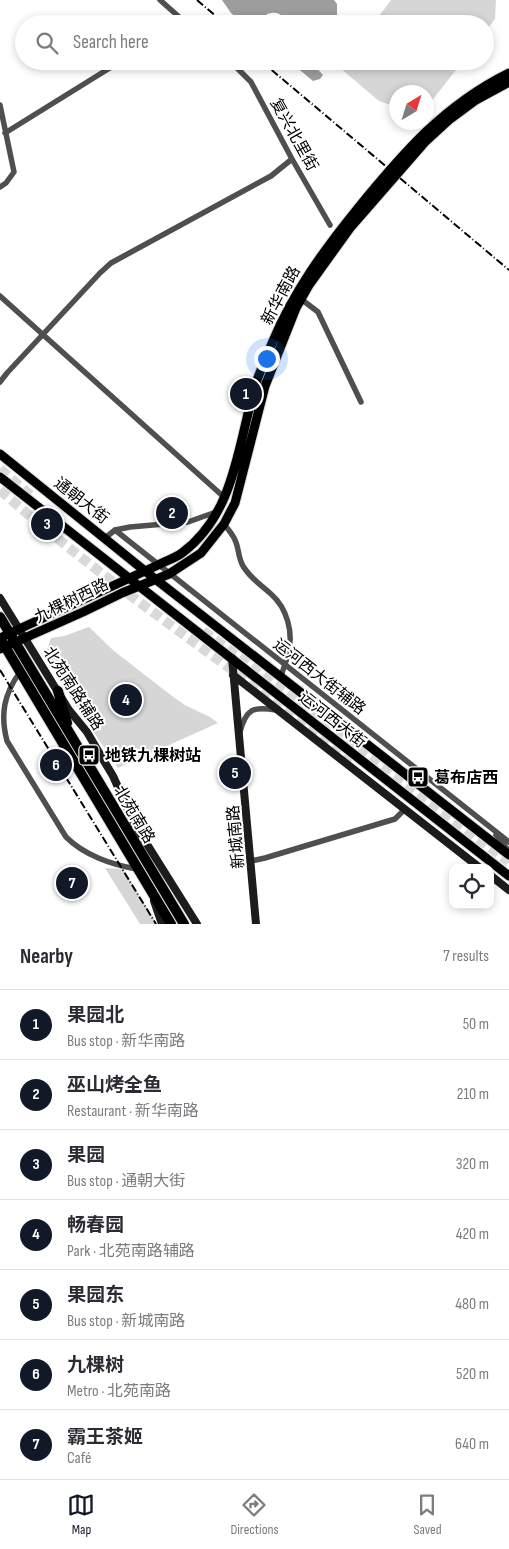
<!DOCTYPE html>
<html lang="en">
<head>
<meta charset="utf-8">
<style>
  :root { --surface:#fff; --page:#f7f7f7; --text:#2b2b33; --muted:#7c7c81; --line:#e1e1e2; --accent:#111827 }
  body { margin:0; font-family:"Sofia Sans Condensed","Noto Sans SC",sans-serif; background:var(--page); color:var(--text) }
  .controls { position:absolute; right:15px; bottom:15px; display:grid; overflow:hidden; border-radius:10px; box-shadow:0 2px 8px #0003 }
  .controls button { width:45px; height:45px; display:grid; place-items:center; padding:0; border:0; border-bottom:1px solid var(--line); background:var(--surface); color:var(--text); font:25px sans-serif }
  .compass { position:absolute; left:389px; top:85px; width:45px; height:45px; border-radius:50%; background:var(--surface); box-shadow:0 2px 8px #0003; rotate:38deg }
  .you { position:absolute; left:266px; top:358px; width:18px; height:18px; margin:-12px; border:4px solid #fff; border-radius:50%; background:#1a73e8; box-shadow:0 0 0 8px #1a73e833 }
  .badge { display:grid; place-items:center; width:32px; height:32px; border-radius:50%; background:var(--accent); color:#fff; font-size:16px; font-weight:700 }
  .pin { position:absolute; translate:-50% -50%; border:2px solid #fff; box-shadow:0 1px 5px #0006 }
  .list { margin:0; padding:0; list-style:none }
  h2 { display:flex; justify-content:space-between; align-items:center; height:65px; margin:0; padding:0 20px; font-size:21px }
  h2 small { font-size:16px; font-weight:400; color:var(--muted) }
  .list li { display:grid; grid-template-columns:32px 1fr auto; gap:15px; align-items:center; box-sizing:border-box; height:70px; padding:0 20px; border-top:1px solid var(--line) }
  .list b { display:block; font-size:19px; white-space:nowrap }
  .list p { margin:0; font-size:16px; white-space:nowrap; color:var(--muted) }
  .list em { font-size:16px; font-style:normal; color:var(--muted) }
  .icon { flex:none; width:28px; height:28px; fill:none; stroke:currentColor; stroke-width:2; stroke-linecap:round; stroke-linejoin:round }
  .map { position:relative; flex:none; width:509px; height:924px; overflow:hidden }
  .search { position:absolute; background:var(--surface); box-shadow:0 2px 8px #0003; left:15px; right:15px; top:15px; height:55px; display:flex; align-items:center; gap:12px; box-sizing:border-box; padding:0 18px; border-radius:28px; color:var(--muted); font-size:19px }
  .sheet { height:555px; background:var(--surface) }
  nav { display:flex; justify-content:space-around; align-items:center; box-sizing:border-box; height:70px; border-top:1px solid var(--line); background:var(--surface); font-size:14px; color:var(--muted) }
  nav a { display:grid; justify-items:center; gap:2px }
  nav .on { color:var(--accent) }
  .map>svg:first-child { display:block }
  .green { fill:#d6d6d6 }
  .water { fill:#9d9d9d }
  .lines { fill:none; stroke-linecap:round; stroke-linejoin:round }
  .highway-tunnel { stroke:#d9d9d9; stroke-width:10; stroke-dasharray:10 5; stroke-linecap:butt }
  .primary-casing { stroke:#dbdbdb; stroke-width:11 }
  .highway-casing { stroke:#dbdbdb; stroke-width:12 }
  .street { stroke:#4f4f4f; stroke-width:5.5 }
  .secondary { stroke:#1c1c1c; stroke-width:8 }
  .primary { stroke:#000; stroke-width:9 }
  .highway { stroke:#000; stroke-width:10 }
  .rail { stroke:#000; stroke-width:2; stroke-dasharray:8 2.5 1 2.5; stroke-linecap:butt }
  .labels { text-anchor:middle; stroke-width:4; stroke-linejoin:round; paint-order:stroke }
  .street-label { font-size:16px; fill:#000; stroke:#fff }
  .poi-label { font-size:16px; font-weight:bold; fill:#000; stroke:#fff; text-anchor:start }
</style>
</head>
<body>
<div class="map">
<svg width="509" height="924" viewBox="0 0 509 924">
  <rect width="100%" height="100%" fill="#fff"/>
  <path class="green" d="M391,0H496L495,19L485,32V24H373Z
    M345,61H463L434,98L427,104L426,92H396V107L379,101L340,68Z
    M89,627L114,651L172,696L185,705L210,717L218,723L118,768L68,694L45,655L51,638L64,636Z
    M105,868L123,869L157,924H140Z"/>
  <path class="water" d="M222,0H334L337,4V15L286,22C281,13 277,11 267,14L265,24H244L231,13Z
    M289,61H310L323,75L320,79L313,81Z"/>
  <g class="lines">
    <path class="highway-tunnel" d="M0,469L34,498
      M0,490C111,588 235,669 353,759
      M203,631L285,691L509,862"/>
    <g class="primary-casing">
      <path id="primary" d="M0,454L145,571L509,855
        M0,477L509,876
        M4,636L158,565C166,561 175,558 182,553C236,513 238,442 256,383C261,369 267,355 273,341C294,291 324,250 358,208C403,153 444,105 509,73
        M0,649L83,612L122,593L169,574L201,553L224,524L235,503L265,386L296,308L309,285L350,228L425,142L449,120L476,100L509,82"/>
    </g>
    <g class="highway-casing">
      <path id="highway" d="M0,617L184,924
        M0,638L171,924
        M58,691L67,723"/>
    </g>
    <path class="street" d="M160,0L187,24
      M230,61L251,82L292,159L330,225
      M0,105L14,172L6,183L0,187
      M5,133L121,61
      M0,296L225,498
      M301,299L318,312L361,402
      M0,382L7,373L100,273L111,263L271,176L292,159
      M224,524C228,529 233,535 235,540C239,548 238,558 243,566C250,578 261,585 271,594C287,608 294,633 288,654C286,662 283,669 281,677
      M115,530L509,842
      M105,538L115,530L130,527L188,522L216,512
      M20,672C4,694 0,714 7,741L66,837C84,855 112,865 137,869
      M240,732C246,709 253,706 276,710
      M496,835L509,851
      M251,861L265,858L395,819L405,809"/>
    <path class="secondary" d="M0,598L69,710L87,732L104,761L113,776L135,825L197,924
      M232,658L256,924
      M233,675L480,868
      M490,875L509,890
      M154,901L162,924"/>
    <use href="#primary" class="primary"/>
    <use href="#highway" class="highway"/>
    <path class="rail" d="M197,0L225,24
      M261,61L509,270
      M0,670L156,924"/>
  </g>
  <defs>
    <g id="bus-square" transform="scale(1.125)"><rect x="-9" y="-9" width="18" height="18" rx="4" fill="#000" stroke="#fff"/><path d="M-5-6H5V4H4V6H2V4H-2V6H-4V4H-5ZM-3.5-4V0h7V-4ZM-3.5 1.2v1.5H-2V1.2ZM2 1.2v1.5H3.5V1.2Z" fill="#fff"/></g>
  </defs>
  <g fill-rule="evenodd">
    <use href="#bus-square" x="89" y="755"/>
    <use href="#bus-square" x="418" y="777"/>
  </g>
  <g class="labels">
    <g class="street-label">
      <text transform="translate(295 134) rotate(61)" y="6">复兴北里街</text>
      <text transform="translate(280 295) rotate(-62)" y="6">新华南路</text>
      <text transform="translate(82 500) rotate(38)" y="6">通朝大街</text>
      <text transform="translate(71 600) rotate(-26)" y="6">九棵树西路</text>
      <text transform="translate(320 676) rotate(38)" y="6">运河西大街辅路</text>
      <text transform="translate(74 688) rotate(57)" y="6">北苑南路辅路</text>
      <text transform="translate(333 719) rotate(38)" y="6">运河西大街</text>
      <text transform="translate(135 814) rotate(59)" y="6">北苑南路</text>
      <text transform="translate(235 837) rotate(-95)" y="6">新城南路</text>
    </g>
    <g class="poi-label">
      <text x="105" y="761">地铁九棵树站</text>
      <text x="434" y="783">葛布店西</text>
    </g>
  </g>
</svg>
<div class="controls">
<button><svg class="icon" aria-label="locate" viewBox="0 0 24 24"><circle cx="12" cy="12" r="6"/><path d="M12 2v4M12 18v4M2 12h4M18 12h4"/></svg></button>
</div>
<svg class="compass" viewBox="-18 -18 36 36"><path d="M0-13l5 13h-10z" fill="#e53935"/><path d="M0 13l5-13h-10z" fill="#7c7c81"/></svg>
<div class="you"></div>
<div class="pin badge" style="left:246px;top:394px">1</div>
<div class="pin badge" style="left:172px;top:513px">2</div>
<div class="pin badge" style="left:47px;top:524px">3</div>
<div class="pin badge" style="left:126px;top:700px">4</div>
<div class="pin badge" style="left:235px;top:773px">5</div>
<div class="pin badge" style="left:56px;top:765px">6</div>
<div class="pin badge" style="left:72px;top:883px">7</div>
<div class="search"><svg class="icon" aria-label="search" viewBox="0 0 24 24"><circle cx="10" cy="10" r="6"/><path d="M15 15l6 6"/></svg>Search here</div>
</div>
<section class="sheet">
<h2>Nearby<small>7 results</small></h2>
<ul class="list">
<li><span class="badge">1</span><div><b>果园北</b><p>Bus stop · 新华南路</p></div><em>50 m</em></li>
<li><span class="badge">2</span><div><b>巫山烤全鱼</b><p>Restaurant · 新华南路</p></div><em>210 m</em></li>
<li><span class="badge">3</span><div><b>果园</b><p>Bus stop · 通朝大街</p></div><em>320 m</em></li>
<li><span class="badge">4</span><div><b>畅春园</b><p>Park · 北苑南路辅路</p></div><em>420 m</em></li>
<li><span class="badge">5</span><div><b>果园东</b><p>Bus stop · 新城南路</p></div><em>480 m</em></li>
<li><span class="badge">6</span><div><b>九棵树</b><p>Metro · 北苑南路</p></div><em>520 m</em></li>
<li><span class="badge">7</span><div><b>霸王茶姬</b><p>Café</p></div><em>640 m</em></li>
</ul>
</section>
<nav>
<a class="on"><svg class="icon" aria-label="map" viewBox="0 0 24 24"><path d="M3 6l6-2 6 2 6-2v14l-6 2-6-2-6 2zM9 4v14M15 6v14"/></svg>Map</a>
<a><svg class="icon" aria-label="directions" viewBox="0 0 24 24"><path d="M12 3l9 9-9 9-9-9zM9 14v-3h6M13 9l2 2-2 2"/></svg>Directions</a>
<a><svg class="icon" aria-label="saved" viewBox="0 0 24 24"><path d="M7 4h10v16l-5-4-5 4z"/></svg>Saved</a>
</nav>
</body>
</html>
